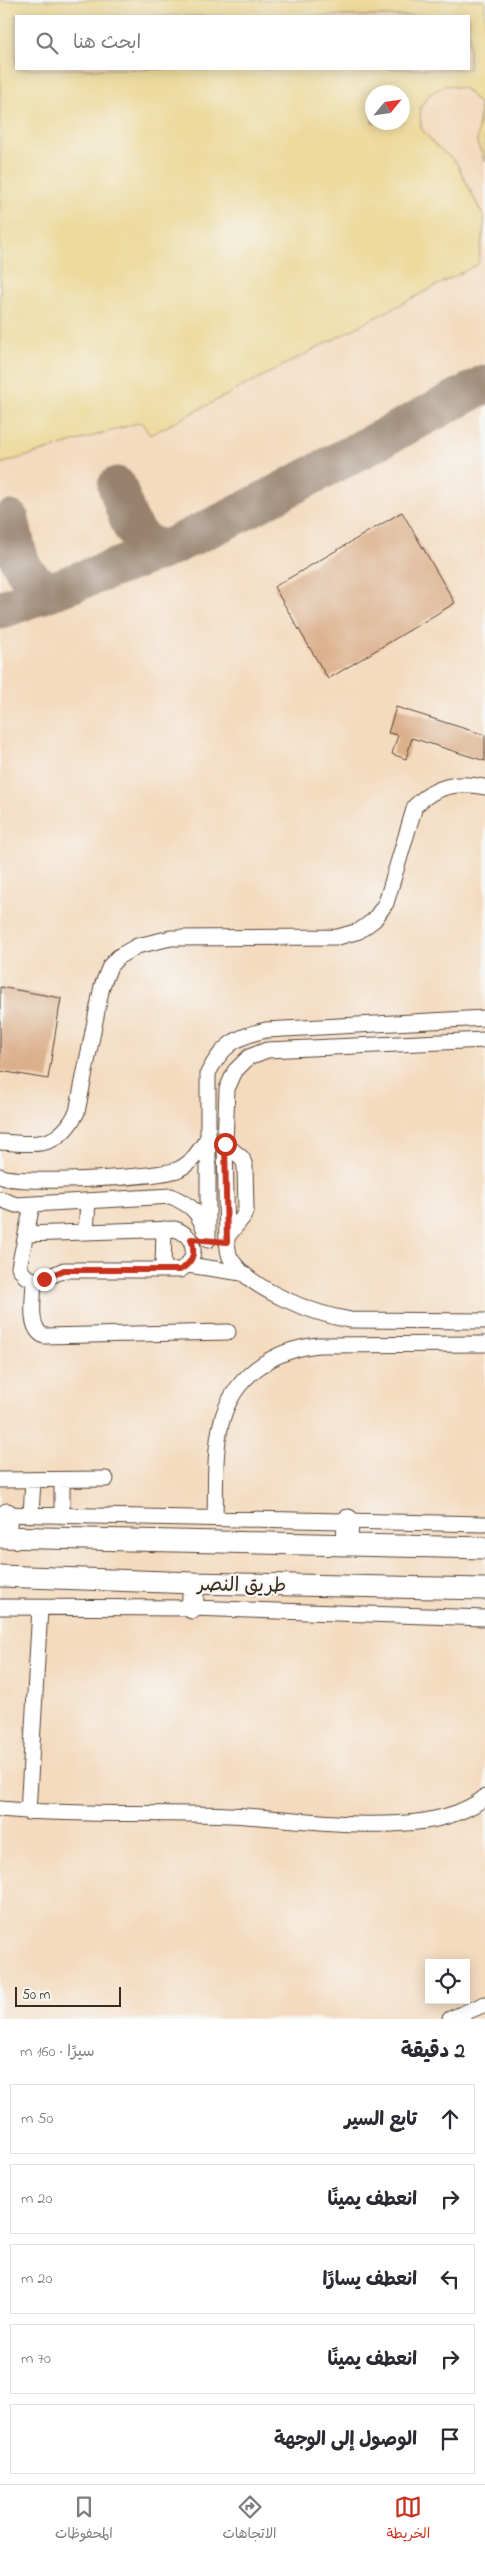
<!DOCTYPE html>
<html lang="ar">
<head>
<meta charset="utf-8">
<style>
  :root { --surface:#fff; --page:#f7f7f7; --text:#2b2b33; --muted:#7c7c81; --line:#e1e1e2; --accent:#c8321e }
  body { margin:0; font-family:"Indie Flower","Playpen Sans Arabic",sans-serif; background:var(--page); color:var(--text); direction:rtl }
  .controls { position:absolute; right:15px; bottom:15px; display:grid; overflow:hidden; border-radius:0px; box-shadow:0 2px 12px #0003 }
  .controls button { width:45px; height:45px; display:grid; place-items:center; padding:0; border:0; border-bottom:1px solid var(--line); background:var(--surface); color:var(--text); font:25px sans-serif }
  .compass { position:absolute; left:365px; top:85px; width:45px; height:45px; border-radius:50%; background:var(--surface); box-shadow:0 2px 12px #0003; rotate:61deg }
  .scale { position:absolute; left:15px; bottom:12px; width:106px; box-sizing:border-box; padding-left:5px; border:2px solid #3b2a1e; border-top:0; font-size:14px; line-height:18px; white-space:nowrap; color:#3b2a1e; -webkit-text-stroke:4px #f6f6f2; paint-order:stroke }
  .stop { position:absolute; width:15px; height:15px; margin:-11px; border:4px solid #c8321e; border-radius:50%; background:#fff }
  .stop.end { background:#c8321e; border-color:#fff; box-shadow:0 1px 5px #0008 }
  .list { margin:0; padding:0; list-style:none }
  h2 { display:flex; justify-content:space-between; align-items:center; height:65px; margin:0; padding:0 20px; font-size:21px }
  h2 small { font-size:16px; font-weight:400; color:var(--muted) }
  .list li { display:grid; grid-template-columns:32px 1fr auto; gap:15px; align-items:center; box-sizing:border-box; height:70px; margin:0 10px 10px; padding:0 10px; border:1px solid var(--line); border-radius:0px }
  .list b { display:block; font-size:19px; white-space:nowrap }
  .list em { font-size:16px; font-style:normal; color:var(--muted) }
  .icon { flex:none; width:28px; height:28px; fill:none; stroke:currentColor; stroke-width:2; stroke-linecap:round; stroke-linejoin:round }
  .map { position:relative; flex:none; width:485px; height:2019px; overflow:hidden; direction:ltr }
  .search { position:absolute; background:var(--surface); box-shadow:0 2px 12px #0003; left:15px; right:15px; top:15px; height:55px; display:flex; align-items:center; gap:12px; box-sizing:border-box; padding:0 18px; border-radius:0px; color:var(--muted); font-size:19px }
  .sheet { height:465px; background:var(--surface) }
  nav { display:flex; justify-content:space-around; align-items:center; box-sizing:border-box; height:70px; border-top:1px solid var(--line); background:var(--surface); font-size:14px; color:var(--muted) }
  nav a { display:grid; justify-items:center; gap:2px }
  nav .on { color:var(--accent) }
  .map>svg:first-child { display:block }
  .sand { fill:#eeda9e; stroke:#94825e; fill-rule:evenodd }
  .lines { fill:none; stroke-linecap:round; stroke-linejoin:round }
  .taxiway { stroke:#98826e; stroke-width:39 }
  .building { fill:#dbaf8a }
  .minor-casing { stroke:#574436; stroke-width:17 }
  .highway-casing { stroke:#574436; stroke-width:23 }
  .minor { stroke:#fff; stroke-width:15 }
  .highway { stroke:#fff; stroke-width:21 }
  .route { stroke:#c8321e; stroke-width:6 }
  .labels { text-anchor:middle; stroke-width:4.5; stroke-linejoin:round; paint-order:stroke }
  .street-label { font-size:20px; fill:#3b2a1e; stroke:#f6f6f2 }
</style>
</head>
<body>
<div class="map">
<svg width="485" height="2019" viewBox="0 0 485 2019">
  <rect width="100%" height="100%" fill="#f6f6f2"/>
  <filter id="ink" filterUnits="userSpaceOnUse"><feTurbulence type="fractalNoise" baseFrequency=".02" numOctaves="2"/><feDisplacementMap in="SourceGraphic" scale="10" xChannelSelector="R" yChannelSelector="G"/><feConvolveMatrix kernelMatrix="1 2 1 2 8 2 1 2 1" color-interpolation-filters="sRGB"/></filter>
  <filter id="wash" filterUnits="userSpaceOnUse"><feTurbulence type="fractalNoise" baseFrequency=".0096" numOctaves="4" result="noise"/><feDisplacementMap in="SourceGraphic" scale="20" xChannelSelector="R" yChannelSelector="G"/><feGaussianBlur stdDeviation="1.12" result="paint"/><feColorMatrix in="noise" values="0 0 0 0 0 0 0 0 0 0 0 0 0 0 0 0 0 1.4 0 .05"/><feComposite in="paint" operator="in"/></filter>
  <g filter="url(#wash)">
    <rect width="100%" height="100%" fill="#f4dabe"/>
    <path class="sand" d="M0,0H485V162L477,143L480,105L465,89L446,85L430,94L420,107L421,128L434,144L456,162L485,220L478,264L150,435L141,422L0,464ZM16,16H469V69H16ZM372,92H402V122H372Z"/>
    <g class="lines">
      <path class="taxiway" d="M117,486C128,515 130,545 166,549
        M10,520C18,553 17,577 51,591
        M0,610L166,549L231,518L485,384"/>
    </g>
    <g id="blocks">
      <path class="building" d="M402,512L455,603L328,679L274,587Z
        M396,707L485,735V761L412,738L406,759L392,754L398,735L388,733Z
        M0,987L61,998L48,1079L0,1071Z"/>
    </g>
  </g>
  <g filter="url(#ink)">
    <use href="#blocks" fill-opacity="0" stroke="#574436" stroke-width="1"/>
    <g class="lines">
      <g class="minor-casing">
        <path id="minor" d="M485,1040L267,1050L249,1057L235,1071L227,1089L225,1144L227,1242C228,1247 228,1253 230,1257C248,1290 315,1314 350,1320L485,1321
          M0,1142C37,1144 57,1150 77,1112L102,986L110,966L118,957L137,946L171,938L338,937L359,931L374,920L386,903L415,806C435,786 457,781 485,787
          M225,1144L242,1158L245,1166L246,1209L243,1217L227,1237
          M0,1176C14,1185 162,1178 179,1169C192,1163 199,1151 207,1139
          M0,1199L16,1205L171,1196C191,1206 197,1209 205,1231
          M86,1232L88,1201
          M26,1234L175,1229C196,1236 200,1258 180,1270H64L44,1279L34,1280L25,1276L19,1267L32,1205
          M208,1240V1073C223,1045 235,1037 266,1030L485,1018
          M188,1265L242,1273
          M163,1270L164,1229
          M34,1280C34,1297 27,1328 44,1336L228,1332
          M0,1480L106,1479
          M62,1480V1516
          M0,1514L485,1524
          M31,1515L33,1480
          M215,1517C216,1487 214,1453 221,1424C232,1377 272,1350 318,1345L485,1344
          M0,1607L192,1608L485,1618
          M0,1809C76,1816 152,1812 228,1815C293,1818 360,1830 425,1821C445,1818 470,1810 485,1797
          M28,1812L40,1609
          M450,2019L485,2004"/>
      </g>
      <g class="highway-casing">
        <path id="highway" d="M0,1537L485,1548
          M5,1537L7,1514
          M347,1544L348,1520
          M0,1576L194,1583L485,1589
          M192,1608L194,1583"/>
      </g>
      <use href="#minor" class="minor"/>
      <use href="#highway" class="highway"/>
    </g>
  </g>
  <g class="lines" filter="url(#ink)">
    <path class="route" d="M44,1279L64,1270H180C193,1262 196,1253 191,1239L227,1242L225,1144"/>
  </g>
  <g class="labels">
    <g class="street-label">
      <text transform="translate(242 1584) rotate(1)" y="7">طريق النصر</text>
    </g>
  </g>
</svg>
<div class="controls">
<button><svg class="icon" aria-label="locate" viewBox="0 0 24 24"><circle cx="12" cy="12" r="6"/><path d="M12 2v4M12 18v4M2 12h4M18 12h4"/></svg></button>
</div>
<svg class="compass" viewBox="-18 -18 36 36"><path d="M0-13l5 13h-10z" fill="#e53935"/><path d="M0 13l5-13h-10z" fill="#7c7c81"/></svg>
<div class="scale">50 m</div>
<div class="stop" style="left:225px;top:1144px"></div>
<div class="stop end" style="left:44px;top:1279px"></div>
<div class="search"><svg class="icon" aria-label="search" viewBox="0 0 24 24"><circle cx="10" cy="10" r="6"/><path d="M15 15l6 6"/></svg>ابحث هنا</div>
</div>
<section class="sheet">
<h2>2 دقيقة<small>سيرًا · 160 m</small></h2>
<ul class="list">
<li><svg class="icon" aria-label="ahead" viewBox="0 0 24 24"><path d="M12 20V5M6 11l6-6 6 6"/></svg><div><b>تابع السير</b></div><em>50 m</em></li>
<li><svg class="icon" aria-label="right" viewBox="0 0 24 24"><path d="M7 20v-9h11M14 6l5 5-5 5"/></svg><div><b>انعطف يمينًا</b></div><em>20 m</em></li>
<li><svg class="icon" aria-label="left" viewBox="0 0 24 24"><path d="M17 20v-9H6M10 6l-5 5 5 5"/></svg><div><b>انعطف يسارًا</b></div><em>20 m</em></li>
<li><svg class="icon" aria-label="right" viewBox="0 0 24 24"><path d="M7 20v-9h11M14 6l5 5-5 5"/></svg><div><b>انعطف يمينًا</b></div><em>70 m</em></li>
<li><svg class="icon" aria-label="arrive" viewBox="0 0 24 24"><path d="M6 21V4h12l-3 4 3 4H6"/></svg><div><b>الوصول إلى الوجهة</b></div></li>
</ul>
</section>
<nav>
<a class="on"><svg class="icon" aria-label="map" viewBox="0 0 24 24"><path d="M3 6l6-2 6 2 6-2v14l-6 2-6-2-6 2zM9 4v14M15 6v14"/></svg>الخريطة</a>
<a><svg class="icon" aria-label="directions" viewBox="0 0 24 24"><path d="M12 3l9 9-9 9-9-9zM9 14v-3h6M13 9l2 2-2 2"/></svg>الاتجاهات</a>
<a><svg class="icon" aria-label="saved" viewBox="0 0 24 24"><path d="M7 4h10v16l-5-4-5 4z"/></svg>المحفوظات</a>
</nav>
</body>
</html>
